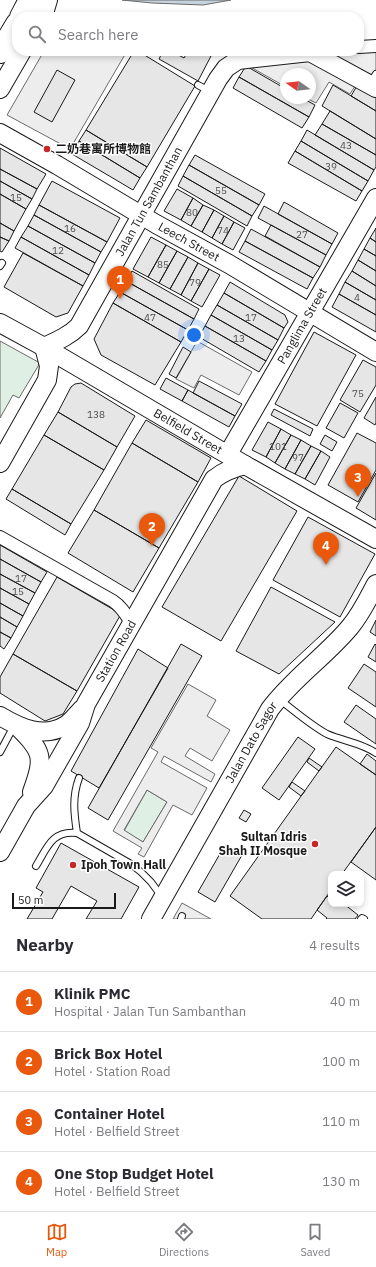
<!DOCTYPE html>
<html lang="en">
<head>
<meta charset="utf-8">
<style>
  :root { --surface:#fff; --page:#f2f2f3; --text:#2b2b33; --muted:#7c7c81; --line:#e1e1e2; --accent:#ea580c }
  body { margin:0; font-family:"IBM Plex Sans","Noto Sans SC",sans-serif; background:var(--page); color:var(--text) }
  .controls { position:absolute; right:12px; bottom:12px; display:grid; overflow:hidden; border-radius:8px; box-shadow:0 2px 6px #0003 }
  .controls button { width:36px; height:36px; display:grid; place-items:center; padding:0; border:0; border-bottom:1px solid var(--line); background:var(--surface); color:var(--text); font:20px sans-serif }
  .compass { position:absolute; left:280px; top:68px; width:36px; height:36px; border-radius:50%; background:var(--surface); box-shadow:0 2px 6px #0003; rotate:284deg }
  .scale { position:absolute; left:12px; bottom:10px; width:104px; box-sizing:border-box; padding-left:4px; border:2px solid #1a1a1a; border-top:0; font-size:11px; line-height:14px; white-space:nowrap; color:#1a1a1a; -webkit-text-stroke:3px #fff; paint-order:stroke }
  .you { position:absolute; left:194px; top:335px; width:14px; height:14px; margin:-10px; border:3px solid #fff; border-radius:50%; background:#1a73e8; box-shadow:0 0 0 6px #1a73e833 }
  .badge { display:grid; place-items:center; width:26px; height:26px; border-radius:50%; background:var(--accent); color:#fff; font-size:13px; font-weight:700 }
  .pin { position:absolute; translate:-50% -33px; filter:drop-shadow(0 1px 2px #0008) }
  .pin::after { content:''; position:absolute; top:21px; width:14px; height:12px; background:inherit; clip-path:polygon(0 0,100% 0,50% 100%) }
  .list { margin:0; padding:0; list-style:none }
  h2 { display:flex; justify-content:space-between; align-items:center; height:52px; margin:0; padding:0 16px; font-size:17px }
  h2 small { font-size:13px; font-weight:400; color:var(--muted) }
  .list li { display:grid; grid-template-columns:26px 1fr auto; gap:12px; align-items:center; box-sizing:border-box; height:60px; padding:0 16px; border-top:1px solid var(--line) }
  .list b { display:block; font-size:15px; white-space:nowrap }
  .list p { margin:0; font-size:13px; white-space:nowrap; color:var(--muted) }
  .list em { font-size:13px; font-style:normal; color:var(--muted) }
  .icon { flex:none; width:22px; height:22px; fill:none; stroke:currentColor; stroke-width:2; stroke-linecap:round; stroke-linejoin:round }
  .map { position:relative; flex:none; width:376px; height:919px; overflow:hidden }
  .search { position:absolute; background:var(--surface); box-shadow:0 2px 6px #0003; left:12px; right:12px; top:12px; height:44px; display:flex; align-items:center; gap:10px; box-sizing:border-box; padding:0 14px; border-radius:16px; color:var(--muted); font-size:15px }
  .sheet { height:292px; background:var(--surface) }
  nav { display:flex; justify-content:space-around; align-items:center; box-sizing:border-box; height:56px; border-top:1px solid var(--line); background:var(--surface); font-size:11px; color:var(--muted) }
  nav a { display:grid; justify-items:center; gap:2px }
  nav .on { color:var(--accent) }
  .map>svg:first-child { display:block }
  .green { fill:#e0efe3; stroke:#6a6a6a }
  .parking { fill:#ededed; stroke:#6a6a6a; fill-rule:evenodd }
  .water { fill:#c6d2dc; stroke:#6a6a6a }
  .building { fill:#e6e6e6; stroke:#1a1a1a }
  .lines { fill:none; stroke-linecap:round; stroke-linejoin:round }
  .lane-casing { stroke:#1a1a1a; stroke-width:8 }
  .street-casing { stroke:#1a1a1a; stroke-width:14 }
  .secondary-casing { stroke:#1a1a1a; stroke-width:20 }
  .highway-casing { stroke:#1a1a1a; stroke-width:24 }
  .lane { stroke:#fff; stroke-width:6 }
  .street { stroke:#fff; stroke-width:12 }
  .secondary { stroke:#fff; stroke-width:18 }
  .highway { stroke:#fff; stroke-width:22 }
  .poi-dot { fill:#c62828; stroke:#fff; stroke-width:1.5 }
  .labels { text-anchor:middle; stroke-width:3; stroke-linejoin:round; paint-order:stroke }
  .number-label { font-size:10px; fill:#4d4d4d }
  .poi-label { font-size:12px; font-weight:bold; fill:#1a1a1a; stroke:#fff; text-anchor:start }
  .street-label { font-size:12px; fill:#1a1a1a; stroke:#fff }
</style>
</head>
<body>
<div class="map">
<svg width="376" height="919" viewBox="0 0 376 919">
  <rect width="100%" height="100%" fill="#fff"/>
  <path class="green" d="M0,341L40,363L19,398L13,395L0,418Z
    M147,790L167,802L143,842L124,831Z"/>
  <path class="parking" d="M376,46V88L357,83L350,94L329,82L316,103L306,98H310V74H286V87L238,60L320,51H359Z
    M44,51H127L70,149L7,115Z
    M197,341L252,372L239,395L201,375L194,388L176,379Z
    M188,684L216,700L207,716L230,730L212,761L190,748L185,756L215,774L211,782L164,756L161,762L207,788L192,815L173,805L144,857L138,854L142,848L113,831L158,752L151,748ZM147,790L167,802L143,842L124,830Z
    M182,903L211,919H173Z"/>
  <path class="water" d="M122,0H231L203,5L152,3Z"/>
  <path class="building" d="M134,51H138L195,86L147,167L86,130Z
    M163,51H171L184,58L188,51H202L211,56L198,81L159,59Z
    M246,66L286,89V98H302L315,105L309,117L239,77Z
    M57,70L75,80L52,122L34,112Z
    M239,77L309,117L302,128L233,88Z
    M358,84L376,95V111L351,96Z
    M333,85L376,111V139L322,106Z
    M330,111L376,139V155L322,124Z
    M322,124L376,155V167L374,170L315,135Z
    M86,130L147,167L140,178L79,141Z
    M307,130L374,170L368,181L301,141Z
    M79,141L140,178L133,190L72,154Z
    M301,141L368,181L362,191L295,151Z
    M0,148L46,174L37,189L0,169Z
    M295,151L362,191L356,201L288,163Z
    M195,155L265,194L259,205L189,165Z
    M189,165L259,205L252,216L183,176Z
    M0,169L37,189L32,199L0,181Z
    M183,176L252,216L247,226L178,186Z
    M0,181L32,199L26,209L0,194Z
    M52,181L120,218L107,242L39,205Z
    M177,189L193,198L181,220L164,211Z
    M0,194L26,209L14,231L0,223Z
    M193,198L203,205L191,226L181,220Z
    M284,202L338,233L332,244L278,214Z
    M39,205L107,242L101,252L34,215Z
    M203,205L214,210L202,232L191,226Z
    M264,206L332,244L326,255L258,218Z
    M214,210L224,216L212,238L202,232Z
    M34,215L101,252L95,263L28,226Z
    M224,216L234,222L222,244L212,238Z
    M234,222L245,228L233,250L222,244Z
    M0,223L14,231L9,241L0,237Z
    M271,225L326,255L320,267L265,236Z
    M28,226L95,263L89,275L21,237Z
    M376,228V242L370,238Z
    M251,229L320,267L313,278L245,241Z
    M0,237L9,241L2,252L0,251Z
    M21,237L89,275L83,286L15,248Z
    M151,237L166,245L148,277L133,269Z
    M370,238L376,242V256L364,249Z
    M245,241L313,278L307,289L239,252Z
    M166,245L177,251L159,283L148,277Z
    M364,249L376,256V271L358,260Z
    M177,251L188,257L170,289L159,283Z
    M23,253L83,286L68,313L56,317L4,287Z
    M188,257L198,263L181,295L170,289Z
    M358,260L376,271V286L352,271Z
    M198,263L209,269L191,301L181,295Z
    M209,269L220,275L202,307L191,301Z
    M132,271L199,309L194,319L126,281Z
    M352,271L376,286V300L345,282Z
    M126,281L194,319L188,330L120,292Z
    M230,282L285,315L288,322L284,328L224,293Z
    M345,282L376,300V315L339,294Z
    M120,292L188,330L181,342L113,303Z
    M224,293L284,328L278,340L217,305Z
    M339,294L376,315V332L332,307Z
    M113,303L181,342L155,385L101,355L94,339Z
    M217,305L278,340L272,350L211,315Z
    M211,315L272,350L266,361L205,326Z
    M205,326L266,361L259,372L199,337Z
    M314,332L356,355L317,426L275,404Z
    M183,347L191,352L176,378L169,374Z
    M363,360L376,367V385L360,412L340,400Z
    M166,378L188,390L182,401L160,389Z
    M199,381L242,404L235,416L193,393Z
    M81,383L135,416L117,447L58,412L71,387L75,384Z
    M188,390L235,416L229,427L182,401Z
    M376,397V423L375,425L364,418Z
    M340,403L358,413L344,438L326,428Z
    M274,409L313,429L310,436L271,415Z
    M58,412L117,447L104,470L44,435Z
    M146,420L211,458L198,482L132,443Z
    M268,422L281,429L266,457L252,450Z
    M281,429L291,435L275,463L266,457Z
    M357,433L376,443V470L358,502L328,485Z
    M44,435L104,470L71,524L12,489Z
    M291,435L301,440L285,469L275,463Z
    M325,435L337,442L332,451L320,444Z
    M301,440L311,446L295,474L285,469Z
    M132,443L198,482L159,548L94,510Z
    M311,446L321,451L305,479L295,474Z
    M321,451L330,457L315,485L305,479Z
    M376,473V520L356,508Z
    M239,476L297,511L221,641L162,607Z
    M12,489L71,524L65,535L6,499Z
    M94,510L159,548L133,592L68,553Z
    M308,517L375,554L340,617L273,580Z
    M0,545L47,572L41,582L0,559Z
    M0,559L41,582L35,593L0,574Z
    M0,574L35,593L29,604L0,588Z
    M57,577L121,614L77,691L13,654Z
    M271,587L335,622L279,674L236,651Z
    M0,588L29,604L23,616L0,603Z
    M0,603L23,616L17,627L0,617Z
    M0,617L17,627L11,638L0,632Z
    M376,620V636L370,632Z
    M0,632L11,638L4,649L0,646Z
    M181,644L202,656L108,820L88,808Z
    M375,644L376,645V662L368,657Z
    M138,649L168,668L99,788L71,771Z
    M13,654L77,691L63,714L45,721L0,693V677Z
    M364,664L376,672V707L348,688Z
    M356,705L376,719V744L344,722Z
    M298,737L315,749L279,800L262,788Z
    M336,747L376,775V827L342,874H331V890L311,919H262L230,896Z
    M367,754L376,761V775L360,764Z
    M309,758L322,767L319,771L307,762Z
    M292,782L305,791L301,796L289,787Z
    M244,810L251,814L246,822L239,818Z
    M376,827V880L351,862Z
    M61,843L139,887L121,919H86L97,901L71,886L52,919H27L43,892L36,888Z
    M225,845L242,855L215,902L198,892Z
    M327,896L331,899V904H344L358,915L355,919H326L327,918L317,910Z"/>
  <g class="lines">
    <g class="lane-casing">
      <path id="lane" d="M370,83L376,74
        M198,85L209,91
        M0,266L2,263
        M279,699C293,710 312,726 327,734C343,741 362,743 376,753
        M0,752L14,726
        M77,833C74,813 72,797 79,778
        M36,866C47,848 52,830 77,833L131,864L141,872L151,882L162,897
        M181,919L182,916
        M361,919L362,918L364,919"/>
    </g>
    <g class="street-casing">
      <path id="street" d="M359,47L376,46
        M0,537L113,601C122,607 126,615 132,624"/>
    </g>
    <g class="secondary-casing">
      <g id="secondary">
        <path d="M42,17L45,10L48,0"/>
        <path d="M0,89L22,51"/>
        <path id="s1" d="M0,133L57,165L156,224L229,264L376,352"/>
        <path id="s2" d="M0,323L44,347L245,465L376,539"/>
        <path id="s3" d="M228,454L376,198"/>
        <path id="s4" d="M0,463L47,380L49,366L44,347C57,341 69,336 79,326L218,79L226,68L238,60L310,52L376,88"/>
        <path d="M0,716C20,728 44,739 66,725C72,721 77,714 82,709"/>
        <path d="M16,725C43,752 45,756 32,792"/>
        <path id="s5" d="M0,852L26,806L44,786L80,723L86,704L214,479C224,471 233,468 245,465"/>
        <path id="s6" d="M151,919L270,709C293,678 326,656 350,627C361,614 368,599 376,584"/>
      </g>
    </g>
    <g class="highway-casing">
      <path id="highway" d="M21,17L30,0
        M0,52L17,24"/>
    </g>
    <use href="#lane" class="lane"/>
    <use href="#street" class="street"/>
    <use href="#secondary" class="secondary"/>
    <use href="#highway" class="highway"/>
  </g>
  <g class="poi-dot">
    <circle cx="47" cy="149" r="4"/>
    <circle cx="315" cy="844" r="4"/>
    <circle cx="73" cy="865" r="4"/>
  </g>
  <g class="labels">
    <g class="number-label">
      <text x="346" y="149">43</text>
      <text x="331" y="170">39</text>
      <text x="221" y="194">55</text>
      <text x="16" y="201">15</text>
      <text x="192" y="216">80</text>
      <text x="70" y="232">16</text>
      <text x="223" y="234">74</text>
      <text x="302" y="238">27</text>
      <text x="58" y="254">12</text>
      <text x="163" y="268">85</text>
      <text x="195" y="286">79</text>
      <text x="357" y="301">4</text>
      <text x="150" y="321">47</text>
      <text x="251" y="321">17</text>
      <text x="239" y="342">13</text>
      <text x="358" y="397">75</text>
      <text x="96" y="418">138</text>
      <text x="278" y="450">101</text>
      <text x="298" y="461">97</text>
      <text x="21" y="582">17</text>
      <text x="18" y="595">15</text>
    </g>
    <g class="poi-label">
      <text x="55" y="153">二奶巷寓所博物館</text>
      <text x="307" y="841" text-anchor="end">Sultan Idris<tspan x="307" dy="14">Shah II Mosque</tspan></text>
      <text x="81" y="869">Ipoh Town Hall</text>
    </g>
    <g class="street-label">
      <text dy="4" stroke="none"><textPath href="#s4" startOffset="313">Jalan Tun Sambanthan</textPath></text>
      <text dy="4" stroke="none"><textPath href="#s1" startOffset="218">Leech Street</textPath></text>
      <text dy="4" stroke="none"><textPath href="#s3" startOffset="148">Panglima Street</textPath></text>
      <text dy="4" stroke="none"><textPath href="#s2" startOffset="217">Belfield Street</textPath></text>
      <text dy="4" stroke="none"><textPath href="#s5" startOffset="233">Station Road</textPath></text>
      <text dy="4" stroke="none"><textPath href="#s6" startOffset="203">Jalan Dato Sagor</textPath></text>
    </g>
  </g>
</svg>
<div class="controls">
<button><svg class="icon" aria-label="layers" viewBox="0 0 24 24"><path d="M12 4l9 5-9 5-9-5zM3 14l9 5 9-5"/></svg></button>
</div>
<svg class="compass" viewBox="-18 -18 36 36"><path d="M0-13l5 13h-10z" fill="#e53935"/><path d="M0 13l5-13h-10z" fill="#7c7c81"/></svg>
<div class="scale">50 m</div>
<div class="you"></div>
<div class="pin badge" style="left:120px;top:299px">1</div>
<div class="pin badge" style="left:152px;top:546px">2</div>
<div class="pin badge" style="left:358px;top:497px">3</div>
<div class="pin badge" style="left:326px;top:565px">4</div>
<div class="search"><svg class="icon" aria-label="search" viewBox="0 0 24 24"><circle cx="10" cy="10" r="6"/><path d="M15 15l6 6"/></svg>Search here</div>
</div>
<section class="sheet">
<h2>Nearby<small>4 results</small></h2>
<ul class="list">
<li><span class="badge">1</span><div><b>Klinik PMC</b><p>Hospital · Jalan Tun Sambanthan</p></div><em>40 m</em></li>
<li><span class="badge">2</span><div><b>Brick Box Hotel</b><p>Hotel · Station Road</p></div><em>100 m</em></li>
<li><span class="badge">3</span><div><b>Container Hotel</b><p>Hotel · Belfield Street</p></div><em>110 m</em></li>
<li><span class="badge">4</span><div><b>One Stop Budget Hotel</b><p>Hotel · Belfield Street</p></div><em>130 m</em></li>
</ul>
</section>
<nav>
<a class="on"><svg class="icon" aria-label="map" viewBox="0 0 24 24"><path d="M3 6l6-2 6 2 6-2v14l-6 2-6-2-6 2zM9 4v14M15 6v14"/></svg>Map</a>
<a><svg class="icon" aria-label="directions" viewBox="0 0 24 24"><path d="M12 3l9 9-9 9-9-9zM9 14v-3h6M13 9l2 2-2 2"/></svg>Directions</a>
<a><svg class="icon" aria-label="saved" viewBox="0 0 24 24"><path d="M7 4h10v16l-5-4-5 4z"/></svg>Saved</a>
</nav>
</body>
</html>
